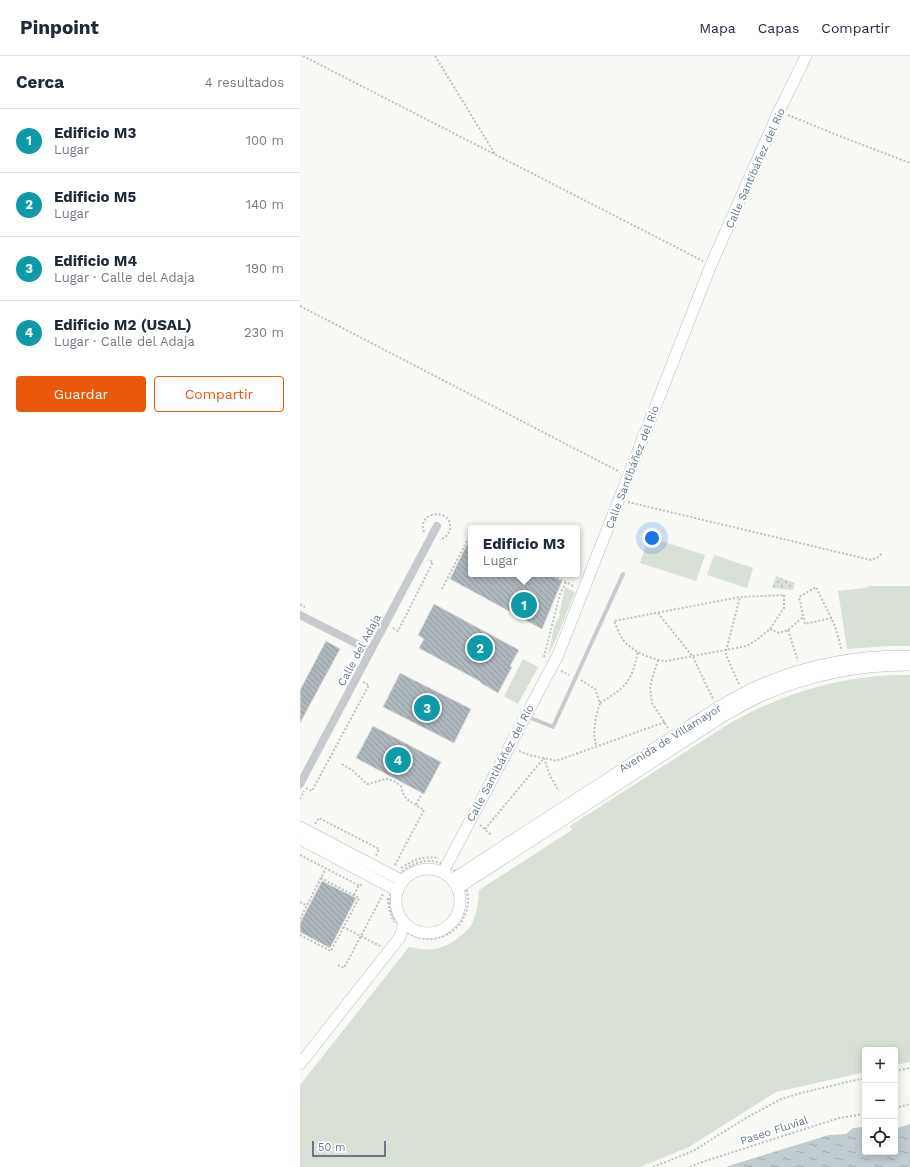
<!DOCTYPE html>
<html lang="es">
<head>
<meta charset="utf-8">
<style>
  :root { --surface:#fff; --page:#f6f6f7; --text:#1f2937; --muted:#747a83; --line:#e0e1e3; --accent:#ea580c }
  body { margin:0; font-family:"Work Sans",sans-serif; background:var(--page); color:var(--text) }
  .controls { position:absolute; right:12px; bottom:12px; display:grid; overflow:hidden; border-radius:4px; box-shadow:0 2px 10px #0003 }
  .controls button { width:36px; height:36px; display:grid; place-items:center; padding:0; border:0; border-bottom:1px solid var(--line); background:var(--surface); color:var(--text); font:20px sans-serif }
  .scale { position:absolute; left:12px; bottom:10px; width:74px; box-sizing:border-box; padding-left:4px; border:2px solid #647889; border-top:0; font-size:11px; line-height:14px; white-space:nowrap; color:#647889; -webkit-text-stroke:3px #fff; paint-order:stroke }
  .you { position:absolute; left:352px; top:482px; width:14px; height:14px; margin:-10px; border:3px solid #fff; border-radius:50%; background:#1a73e8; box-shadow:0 0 0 6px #1a73e833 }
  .badge { display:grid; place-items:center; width:26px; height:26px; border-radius:50%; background:var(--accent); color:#fff; font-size:13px; font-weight:700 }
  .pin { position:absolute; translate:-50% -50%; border:2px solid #fff; box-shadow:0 1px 4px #0006 }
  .popup { position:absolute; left:168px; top:469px; width:112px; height:52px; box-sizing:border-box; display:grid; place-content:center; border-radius:4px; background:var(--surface); filter:drop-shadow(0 1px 3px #0005); font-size:13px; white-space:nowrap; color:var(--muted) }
  .popup b { font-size:15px; color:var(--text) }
  .popup::after { content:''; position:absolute; left:50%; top:100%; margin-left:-8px; border:8px solid transparent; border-top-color:var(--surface) }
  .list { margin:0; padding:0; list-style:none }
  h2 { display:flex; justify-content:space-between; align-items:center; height:52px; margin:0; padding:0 16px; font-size:17px }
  h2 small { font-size:13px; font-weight:400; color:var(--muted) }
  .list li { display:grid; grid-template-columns:26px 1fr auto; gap:12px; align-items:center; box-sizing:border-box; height:64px; padding:0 16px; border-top:1px solid var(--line) }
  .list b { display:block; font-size:15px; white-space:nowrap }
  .list p { margin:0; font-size:13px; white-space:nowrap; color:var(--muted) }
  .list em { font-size:13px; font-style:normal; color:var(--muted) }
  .actions { display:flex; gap:8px; padding:12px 16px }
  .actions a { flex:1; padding:9px 0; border:1px solid var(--accent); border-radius:4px; text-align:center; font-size:14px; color:var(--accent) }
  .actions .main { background:var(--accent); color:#fff }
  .icon { flex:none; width:22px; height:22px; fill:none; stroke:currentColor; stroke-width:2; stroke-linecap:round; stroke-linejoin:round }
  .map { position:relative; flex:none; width:610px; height:1111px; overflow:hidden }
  header { display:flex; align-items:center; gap:24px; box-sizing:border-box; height:56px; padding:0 20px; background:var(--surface); border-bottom:1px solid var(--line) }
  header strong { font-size:19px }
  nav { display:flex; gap:22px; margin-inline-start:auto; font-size:14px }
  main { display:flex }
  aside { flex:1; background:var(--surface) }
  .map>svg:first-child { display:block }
  .green { fill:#d9e0d5 }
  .park { fill:url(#park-dots) }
  .water { fill:url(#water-ripples) }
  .building { fill:url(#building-back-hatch); stroke:#dadad7 }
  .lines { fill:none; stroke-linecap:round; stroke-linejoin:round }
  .secondary-casing { stroke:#b7bdc2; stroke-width:12 }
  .path { stroke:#bec1c3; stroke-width:2; stroke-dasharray:2 2; stroke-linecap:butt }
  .lane { stroke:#c7cbcf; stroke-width:4 }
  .street { stroke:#c7cbcf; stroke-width:8 }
  .secondary { stroke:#fff; stroke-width:11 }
  .labels { text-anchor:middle; stroke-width:4; stroke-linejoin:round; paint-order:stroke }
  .street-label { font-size:11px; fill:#647889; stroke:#fff }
</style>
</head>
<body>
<header>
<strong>Pinpoint</strong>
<nav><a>Mapa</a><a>Capas</a><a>Compartir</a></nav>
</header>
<main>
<aside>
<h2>Cerca<small>4 resultados</small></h2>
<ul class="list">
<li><span class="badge" style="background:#0f9aa8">1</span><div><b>Edificio M3</b><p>Lugar</p></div><em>100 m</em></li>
<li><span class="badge" style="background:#0f9aa8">2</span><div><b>Edificio M5</b><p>Lugar</p></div><em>140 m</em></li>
<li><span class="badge" style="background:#0f9aa8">3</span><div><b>Edificio M4</b><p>Lugar · Calle del Adaja</p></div><em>190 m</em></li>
<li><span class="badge" style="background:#0f9aa8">4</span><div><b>Edificio M2 (USAL)</b><p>Lugar · Calle del Adaja</p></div><em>230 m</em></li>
</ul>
<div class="actions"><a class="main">Guardar</a><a>Compartir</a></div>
</aside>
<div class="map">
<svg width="610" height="1111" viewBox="0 0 610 1111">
  <defs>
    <pattern id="park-dots" width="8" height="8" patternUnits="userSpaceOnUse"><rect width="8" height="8" fill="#d9e0d5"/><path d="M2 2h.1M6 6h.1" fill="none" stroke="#b4bab3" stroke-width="1.8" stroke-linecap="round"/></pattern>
    <pattern id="water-ripples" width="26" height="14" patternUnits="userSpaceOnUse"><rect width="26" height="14" fill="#c0ccd1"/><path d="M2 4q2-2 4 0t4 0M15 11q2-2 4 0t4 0" fill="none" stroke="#a0aaaf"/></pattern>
    <pattern id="building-back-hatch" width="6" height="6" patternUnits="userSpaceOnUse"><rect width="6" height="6" fill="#aeb7bd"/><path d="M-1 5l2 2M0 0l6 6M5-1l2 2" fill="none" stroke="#919a9f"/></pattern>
  </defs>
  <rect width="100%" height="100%" fill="#f8f8f5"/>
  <path class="green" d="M349,481L405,499L396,525L340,507Z
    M414,499L453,512L447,532L407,519Z
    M570,530H610V590H588L547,593L538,535L565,532Z
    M265,531L275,536L257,581L248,600L254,571L260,559L259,558Z
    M223,603L238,611L218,648L204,640Z
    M597,619H610V1006L595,1009V994H565V1016L476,1036L389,1091L340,1111H0V1029L109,891C130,895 142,895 159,881C163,878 169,873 172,868C177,858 178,845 179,834L272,774L270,770L427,669C481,638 535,621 597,619Z"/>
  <path class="park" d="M476,520L495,527L493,534L472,532Z"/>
  <path class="water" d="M610,1068V1111H425L529,1079L546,1078L553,1072L564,1071L565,1072V1096H595V1073Z"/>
  <path class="building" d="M171,480V518H247L262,525L242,573L150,523Z
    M134,548L219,594L210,610L212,611L198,637L181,627V626L119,592L124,583L118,579Z
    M26,585L40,593L0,667V634Z
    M100,617L171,653L154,687L83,651Z
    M73,670L141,706L124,738L56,702Z
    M22,825L56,842L30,892L0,876V867Z"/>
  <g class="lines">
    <g class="secondary-casing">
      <path id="secondary" d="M0,771L103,825
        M0,783L98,835
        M96 845a32 32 0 1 1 64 0a32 32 0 1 1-64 0Z
        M143,816L258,599L411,209L479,55L506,0
        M153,823L417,652C430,645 444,636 458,630C506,609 557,599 610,600
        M158,832L425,659C438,652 450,645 463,639C509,619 560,609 610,609
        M0,1008L100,881L104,866"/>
    </g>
    <path class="path" d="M3,0L403,205
      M135,0L195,98
      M488,59L542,81L610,107
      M0,250L320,416
      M328,446L571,504L578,501L582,497
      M124,476C116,455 153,451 150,473C149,478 145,482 140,484
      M250,518L275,531
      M142,533L171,477
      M484,539V552L470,573L459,582L447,590L366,605C353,604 333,596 324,585C319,579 317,571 314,565L440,541Z
      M0,548L5,551
      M358,557L393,601L413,643
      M532,562L505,568L499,541L516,531L535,570L542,595
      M93,572L98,575L133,506L128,504
      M470,573L479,577L488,574L503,561
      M488,574L498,605
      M244,601L260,538L266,526
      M358,604L350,630L352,647L368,672
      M261,615L269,619
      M281,624L295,633L300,647L296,660L294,678L296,690
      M439,628L426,599V595L440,541
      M300,647C326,631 332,626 338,595
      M219,695C231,701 243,701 256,705L365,666
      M244,702L250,720L259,735
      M42,708L52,714L67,728C83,726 84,717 101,730C103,741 107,744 116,749
      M6,732L12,735L69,629L63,626
      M0,743L4,735
      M15,768L19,762L79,793L76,800
      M180,769L191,779
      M185,773L244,702
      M0,799L60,830L62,827
      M90 844a39 39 0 1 1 78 0a39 39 0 1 1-78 0Z
      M95,809L124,754L116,749L122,737
      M101,812C115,803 122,800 139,802
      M54,839L59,829
      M88,842C88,851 90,858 94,866
      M0,846L7,850
      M0,863L26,812
      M43,871L80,890
      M0,879L31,895L59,842L21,822
      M38,909L44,912L83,838
      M595,1015L610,1012
      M595,1052L610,1048
      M353,1111L393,1095L446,1062L481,1043L501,1037L565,1022
      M390,1111L402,1106L539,1062L565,1058"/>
    <path class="lane" d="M226,660L253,671L323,518"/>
    <path class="street" d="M0,559L71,595
      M0,728L137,470"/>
    <use href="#secondary" class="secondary"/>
  </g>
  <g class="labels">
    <g class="street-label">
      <text transform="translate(455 112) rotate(-66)" y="4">Calle Santibáñez del Río</text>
      <text transform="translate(332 411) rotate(-69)" y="4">Calle Santibáñez del Río</text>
      <text transform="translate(59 594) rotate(-62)" y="4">Calle del Adaja</text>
      <text transform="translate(370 682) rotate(-32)" y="4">Avenida de Villamayor</text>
      <text transform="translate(200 707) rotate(-62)" y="4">Calle Santibáñez del Río</text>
      <text transform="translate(474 1074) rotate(-18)" y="4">Paseo Fluvial</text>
    </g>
  </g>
</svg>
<div class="controls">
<button>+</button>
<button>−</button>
<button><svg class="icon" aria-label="locate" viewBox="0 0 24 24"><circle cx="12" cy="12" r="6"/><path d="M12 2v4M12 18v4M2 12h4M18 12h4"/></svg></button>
</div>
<div class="scale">50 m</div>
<div class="you"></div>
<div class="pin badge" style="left:224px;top:549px;background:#0f9aa8">1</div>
<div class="popup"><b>Edificio M3</b>Lugar</div>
<div class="pin badge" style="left:180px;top:592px;background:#0f9aa8">2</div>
<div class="pin badge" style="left:127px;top:652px;background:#0f9aa8">3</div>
<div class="pin badge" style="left:98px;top:704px;background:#0f9aa8">4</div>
</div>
</main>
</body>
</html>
